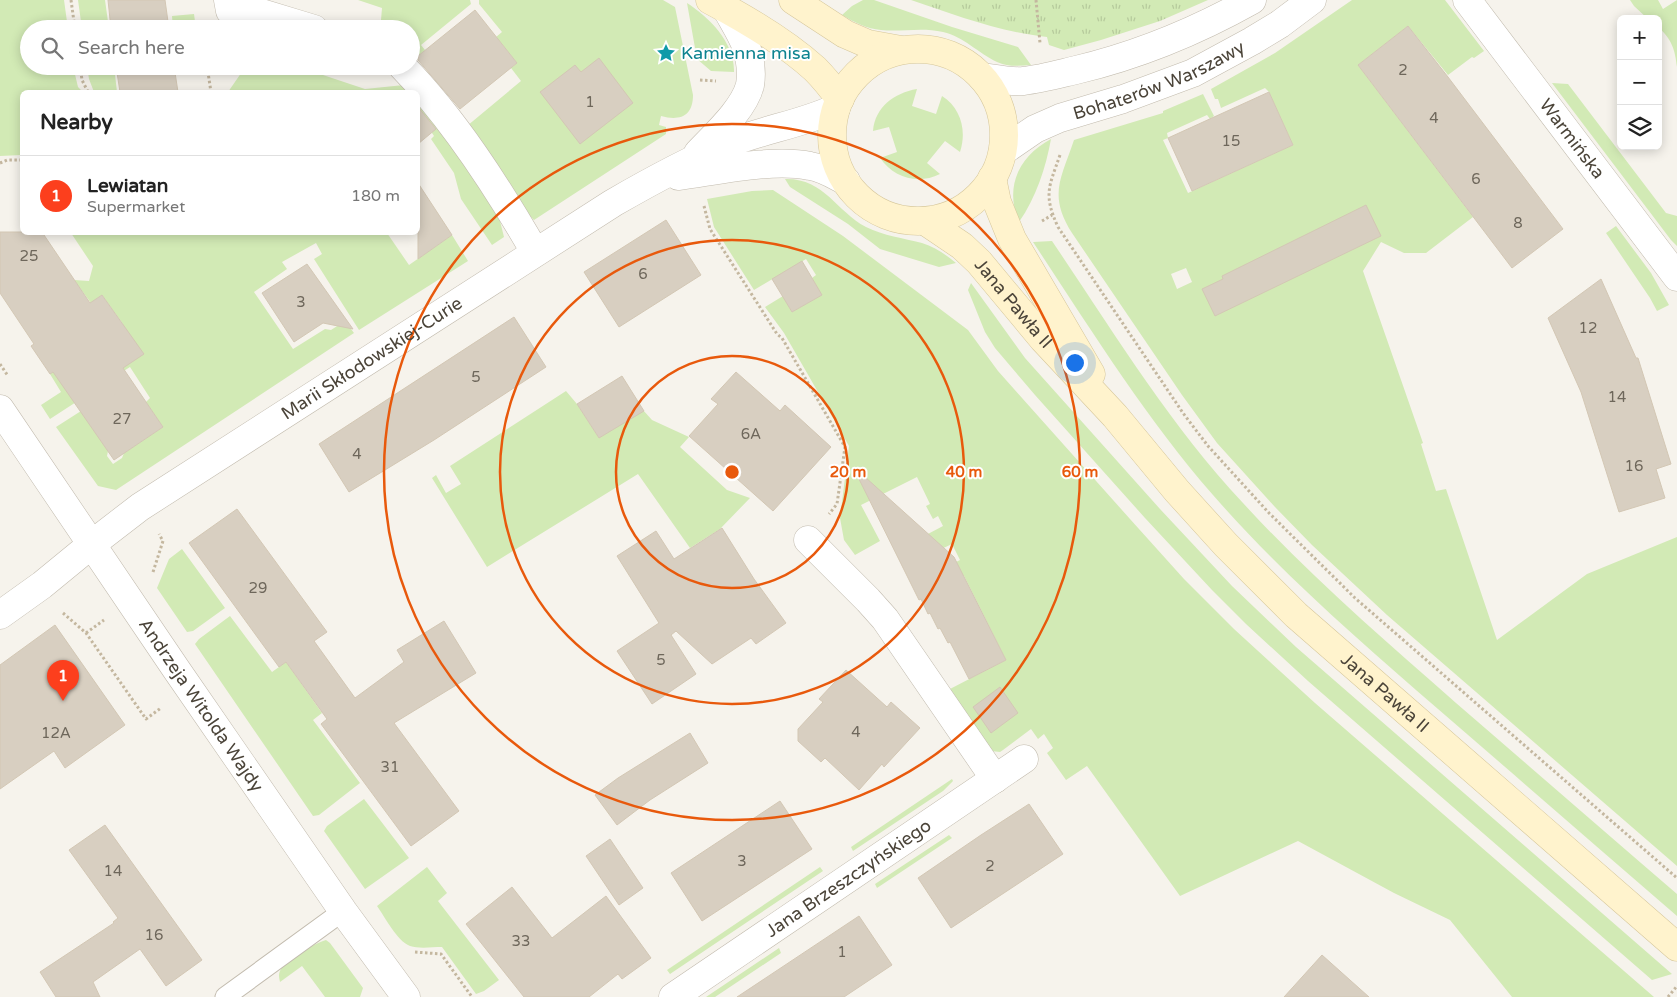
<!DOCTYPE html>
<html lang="en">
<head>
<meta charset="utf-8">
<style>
  :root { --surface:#fff; --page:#f2f2f2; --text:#222; --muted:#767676; --line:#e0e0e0; --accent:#fc3f1d }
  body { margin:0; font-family:"Varela Round",sans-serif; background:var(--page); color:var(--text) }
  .controls { position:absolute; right:15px; top:15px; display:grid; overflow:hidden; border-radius:8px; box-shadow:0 2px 12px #0003 }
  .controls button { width:45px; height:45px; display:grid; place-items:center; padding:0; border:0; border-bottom:1px solid var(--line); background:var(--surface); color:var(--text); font:25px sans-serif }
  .you { position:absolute; left:1074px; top:362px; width:18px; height:18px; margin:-12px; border:4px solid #fff; border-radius:50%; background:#1a73e8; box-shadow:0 0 0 8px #1a73e833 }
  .badge { display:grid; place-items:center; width:32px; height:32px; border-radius:50%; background:var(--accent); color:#fff; font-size:16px; font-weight:700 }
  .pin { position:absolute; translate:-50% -41px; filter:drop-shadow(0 1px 2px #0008) }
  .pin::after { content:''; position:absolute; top:26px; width:18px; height:15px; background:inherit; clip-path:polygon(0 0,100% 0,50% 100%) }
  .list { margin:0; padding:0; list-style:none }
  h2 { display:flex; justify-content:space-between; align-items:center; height:65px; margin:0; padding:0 20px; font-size:21px }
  h2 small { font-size:16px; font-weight:400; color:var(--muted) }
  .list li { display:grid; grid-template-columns:32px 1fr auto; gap:15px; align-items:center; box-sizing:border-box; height:80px; padding:0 20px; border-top:1px solid var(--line) }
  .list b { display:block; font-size:19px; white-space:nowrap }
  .list p { margin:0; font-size:16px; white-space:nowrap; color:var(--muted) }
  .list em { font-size:16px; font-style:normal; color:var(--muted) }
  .icon { flex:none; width:28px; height:28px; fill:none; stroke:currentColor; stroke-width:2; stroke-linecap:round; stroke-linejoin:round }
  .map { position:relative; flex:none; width:1677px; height:997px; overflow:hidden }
  .search { position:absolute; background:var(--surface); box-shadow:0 2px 12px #0003; left:20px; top:20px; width:400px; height:55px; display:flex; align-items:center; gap:12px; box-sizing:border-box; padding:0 18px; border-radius:28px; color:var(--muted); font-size:19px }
  .panel { position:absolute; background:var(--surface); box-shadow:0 2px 12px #0003; left:20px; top:90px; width:400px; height:145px; border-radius:8px }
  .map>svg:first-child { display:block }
  .green { fill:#d2eab5; fill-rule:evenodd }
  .park { fill:url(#park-tufts) }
  .building { fill:#d8cfc1; stroke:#d3c7b4 }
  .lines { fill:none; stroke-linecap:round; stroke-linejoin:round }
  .service-casing { stroke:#c2bbae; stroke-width:21 }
  .minor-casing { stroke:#c2bbae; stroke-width:29 }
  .tertiary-casing { stroke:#c2bbae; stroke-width:29 }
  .secondary-casing { stroke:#d6c79b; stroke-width:29 }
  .path { stroke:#c4b79f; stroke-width:3; stroke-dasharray:2.5 2.5; stroke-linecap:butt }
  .service { stroke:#fff; stroke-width:19 }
  .minor { stroke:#fff; stroke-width:28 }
  .tertiary { stroke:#fff; stroke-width:28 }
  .secondary { stroke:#fff3cd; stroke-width:28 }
  .ring { fill:none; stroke:#e8590c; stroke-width:2.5 }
  .labels { text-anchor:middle; stroke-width:4; stroke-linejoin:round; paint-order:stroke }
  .number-label { font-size:15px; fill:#6e675b }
  .culture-label { font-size:18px; fill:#0d838f; stroke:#fff; text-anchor:start }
  .street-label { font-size:18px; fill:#4b4439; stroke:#fff }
  .centre { fill:#e8590c; stroke:#fff; stroke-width:2.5 }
  .ring-label { font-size:15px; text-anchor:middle; font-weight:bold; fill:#e8590c; stroke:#fff; stroke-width:4; stroke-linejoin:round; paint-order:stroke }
</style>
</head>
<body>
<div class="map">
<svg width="1677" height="997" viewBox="0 0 1677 997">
  <defs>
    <pattern id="park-tufts" width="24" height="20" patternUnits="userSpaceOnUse" patternTransform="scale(1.25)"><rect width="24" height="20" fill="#d2eab5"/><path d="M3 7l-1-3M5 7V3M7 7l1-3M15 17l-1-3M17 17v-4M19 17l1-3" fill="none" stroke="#b6ca9c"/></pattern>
  </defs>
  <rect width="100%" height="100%" fill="#f6f3ec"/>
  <path class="green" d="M0,0H64L68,29H29V66H73L78,87L83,92H22V155L0,156Z
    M78,0H105L109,29H82Z
    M358,0H470L471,4L421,45L425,50L417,57L411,51V29H389L381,20L382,8Z
    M479,0H663L675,7L693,95C693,117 679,121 661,116L659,125L666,127V134L534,220L529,215L467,126L521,81L511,68L517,63L496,37L502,32L479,4Z
    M863,0H874L952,27L1018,47L1031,65C1020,66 1007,67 997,62C978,53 964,37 943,32C922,27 902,32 881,30C867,29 854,22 842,15L852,6Z
    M1352,0H1445L1484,51L1474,58L1472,57L1448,75L1408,26L1358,65L1473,217L1426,253H1404L1381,242L1363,271L1423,443L1421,444L1436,491L1446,489L1497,640L1587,574L1677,537V866L1387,615L1312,545L1275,507L1217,443L1182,395L1072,233C1048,195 1061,179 1074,140L1163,113V111L1203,94L1214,116L1210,119L1207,115L1167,133L1168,138L1163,140L1188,193L1293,145L1269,92L1265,88L1221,108L1218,99H1215L1211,89L1275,53ZM1186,268L1192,282L1177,289L1171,274Z
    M1630,0H1658L1663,9L1677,0V67C1675,50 1672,39 1658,27V19H1648L1634,6Z
    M687,3C710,18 735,43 734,72L711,71L697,59Z
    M194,14L196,29H173L172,16Z
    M87,66H114L117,92H94L89,79Z
    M246,66H296L365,89L404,85L410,92H228Z
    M1552,83L1568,84L1666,213L1677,216V246L1671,240Z
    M917,89L912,106L936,114L942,96C961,108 967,131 960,152L945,141L927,163L940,174C918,185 894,178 880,158L897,152L889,127L873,131C875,107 894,93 917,89Z
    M418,102L459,155L499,217L504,237L492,245L461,199L454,173L431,139L434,136L418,112Z
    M1051,139C1046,167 1036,198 1019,222C1004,187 1019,156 1051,139Z
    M785,179C824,178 836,211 866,227C884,236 903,238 922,243C935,247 945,254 956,263L939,267L880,249L848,224L790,187Z
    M773,190L843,236L968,330L998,371L1130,519L1184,579L1234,629L1315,703L1654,997H1512L1450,920L1394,893L1298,841L1180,896L1087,766L1066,780L1047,753L1053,748L1044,734L1038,739L1031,729L1003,750L1000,752L991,751L948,690L1006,660L964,576L944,568L960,560L952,544L935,552L926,535L943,526L938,516L933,519L926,506L930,504L917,477L861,505L880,541L855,555L844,540L840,518L849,446L784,333L765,307L783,296L792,312L821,295L812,278L816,275L806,259L754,290L714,227L707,199L752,191Z
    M1616,226L1651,273L1669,305L1657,311L1650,298L1606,233Z
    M71,233H387L409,265L452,235L468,261L359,330L314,259L322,254L316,243L282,262L287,269L254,292L293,349L325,329L331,330L345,321L354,333L116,490L98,486L56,427L81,411L108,451L107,456L113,464L122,458L124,453L163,427L146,402L150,398L130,367L50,419L41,405L61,392L50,374L123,324L102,295L91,303L74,280L89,281L93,266Z
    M1052,241C1113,331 1169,424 1243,503C1309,575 1383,639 1456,703C1530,767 1603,830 1677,894V916C1597,847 1518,778 1438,709C1360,641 1281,573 1213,495C1145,417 1090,328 1033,242Z
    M971,283L1025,358L1160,509L1232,586L1296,647L1672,974L1652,980L1308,681L1246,624L1212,590L1145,518L1035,395L995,348L985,332L968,290Z
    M566,391L577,404L599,438L643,410L652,420L689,437L680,447L727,490L750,498L720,529L690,548L638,474L487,567L432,478L436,475L446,493L461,484L450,466Z
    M182,549L225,608L193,631L187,632L157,588L169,559Z
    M230,616L272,672L286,662L322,713L313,720L360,783L319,815L313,816L195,644L199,639Z
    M952,779L953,781L943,791L853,851L851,847Z
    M364,799L409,858L365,889L324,831L327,826Z
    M949,835L952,838L877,888L875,884Z
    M427,867L447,893L438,901L499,980L484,991L476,994L442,947C432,947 419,949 410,946C397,941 385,917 377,906Z
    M820,867L823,871L670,974L667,970Z
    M326,940L330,943L363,988L360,997H325L302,966L280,982C279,977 278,974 281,969C286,959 315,943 326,940Z
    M779,948L781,953L715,997H706Z"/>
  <path class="park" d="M911,0H1208L1160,21L1101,40L1064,50L1049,45L1047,37C1000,32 955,15 911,0Z"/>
  <path class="building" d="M108,0H165L169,29H111Z
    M475,10L517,63L460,109L418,60V56Z
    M1408,26L1448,77L1563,229L1512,268L1358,65Z
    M599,58L633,103L580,144L540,92L575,65L581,72Z
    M116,66H174L178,92H120Z
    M1269,92L1293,145L1192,191L1168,138Z
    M418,107L436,129L418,144Z
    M418,183L452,235L418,259Z
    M1366,205L1381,236L1215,316L1202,289L1223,279L1222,276Z
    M666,220L701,275L619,327L584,272Z
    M0,232H42L90,303L102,295L144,354L123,368L163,427L114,460L53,372L50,374L31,346L34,344L0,293Z
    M802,261L822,295L792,312L772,279Z
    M307,264L353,329L323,323L294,342L262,293Z
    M1601,279L1636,358H1638L1671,464L1656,469L1665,498L1619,512L1581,392L1548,318Z
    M514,317L546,367L434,440L349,492L319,444Z
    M736,372L780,411L785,405L831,447L773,511L689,436L718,404L711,399Z
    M622,376L644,411L599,438L577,404Z
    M855,468L954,557L1006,660L969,679L950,642L948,643L940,628L938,629L930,613L928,614L921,599L919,600L854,469Z
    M237,509L327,632L314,641L355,698L404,662L397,650L444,621L476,673L394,723L459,811L411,846L321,724L327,719L286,662L279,667L189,543Z
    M722,528L754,579L786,623L756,644L751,638L712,664L676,631L671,635L696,674L652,704L617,651L659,623L617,556L656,531L674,559Z
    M55,625L125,725L65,768L54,751L0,789V665Z
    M846,670L887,707L891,702L920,728L884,767L882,764L859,790L825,758L821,762L798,741V729L823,702L819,699Z
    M1000,687L1018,713L991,733L973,707Z
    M690,733L708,763L650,800L617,825L595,795L618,778Z
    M780,801L812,849L702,921L671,873Z
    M1029,804L1063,854L951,928L918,878L981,835Z
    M105,825L202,960L166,986L140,949L93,982L100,997H56L40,972L114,923L113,922L118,918L69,850Z
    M610,839L643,888L619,905L586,856Z
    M512,887L552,938L606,896L651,958L622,979L618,974L589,997H524L466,924Z
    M859,916L892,965L844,997H737Z
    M1322,955L1369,997H1284Z"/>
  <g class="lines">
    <g class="service-casing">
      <path id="service" d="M225,997L343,911"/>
    </g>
    <g class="minor-casing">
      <g id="minor">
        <path d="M228,0L230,11L258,12L314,29"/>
        <path id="s1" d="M1467,0L1677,277"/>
        <path d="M402,66C454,119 498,188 535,252"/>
        <path d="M808,540L868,600L885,619L995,779"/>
        <path d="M0,615L42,585L92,544"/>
        <path id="s2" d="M673,997L1024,759"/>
      </g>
    </g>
    <g class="tertiary-casing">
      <g id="tertiary">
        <path d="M982,77C996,79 1009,82 1023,81C1041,79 1059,74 1076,70C1139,55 1195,32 1252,0"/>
        <path id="s3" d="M1003,151L1035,129L1060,118L1123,99L1193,73L1252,41L1280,24L1312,0"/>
        <path d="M698,153C715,135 744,109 750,85C752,73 750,58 746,46C741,33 733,21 726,8"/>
        <path d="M678,176C716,171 773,158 810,166C823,168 834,175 846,181"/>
        <path id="s4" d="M0,409L176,669L343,911L406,997"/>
        <path id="s5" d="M92,544L140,507L613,203C651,181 690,160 730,143C765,129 802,124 836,108"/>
      </g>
    </g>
    <g class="secondary-casing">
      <g id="secondary">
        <path d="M710,0C746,19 784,41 815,69C824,78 832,88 840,99"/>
        <path d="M793,0L845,34L868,44L901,50"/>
        <circle cx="918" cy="135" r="86"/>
        <path d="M992,178L997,202L1012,239L1091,374"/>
        <path id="s6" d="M925,221L962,246L979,262L1043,339L1115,416L1177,491L1226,545L1296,615L1677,947"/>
      </g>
    </g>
    <path class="path" d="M71,0L75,29
      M1036,0L1040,43
      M80,66L82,80L88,92
      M207,66L211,92
      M700,80L716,81
      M1060,155C1049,187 1043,194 1058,227L1183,413L1208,446L1269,513L1355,598L1677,878
      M0,163L7,160H22
      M704,206L710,229L777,334L782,338L845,447L837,504L829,514
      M1042,221L1052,215
      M0,364L8,376
      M153,572L163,541L159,534
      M63,613L86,633L146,719L161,708
      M86,633L104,620
      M415,952L441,954L472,997
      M1668,997L1677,986"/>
    <use href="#service" class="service"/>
    <use href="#minor" class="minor"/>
    <use href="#tertiary" class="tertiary"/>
    <use href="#secondary" class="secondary"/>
  </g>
  <g class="ring">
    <circle cx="732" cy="472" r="116"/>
    <circle cx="732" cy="472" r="232"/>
    <circle cx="732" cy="472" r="348"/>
  </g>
  <defs>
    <g id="sight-bare" transform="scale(1.5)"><path d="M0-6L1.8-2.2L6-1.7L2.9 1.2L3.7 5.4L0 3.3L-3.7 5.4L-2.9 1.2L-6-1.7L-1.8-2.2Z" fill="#0f9aa8" stroke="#fff" stroke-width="2.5" paint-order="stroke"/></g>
  </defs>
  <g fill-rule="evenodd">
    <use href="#sight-bare" x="666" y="53"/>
  </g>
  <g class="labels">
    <g class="number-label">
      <text x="1403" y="75">2</text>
      <text x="590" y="107">1</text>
      <text x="1434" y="123">4</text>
      <text x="1231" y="146">15</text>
      <text x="1476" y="184">6</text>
      <text x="1518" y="228">8</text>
      <text x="29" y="261">25</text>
      <text x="643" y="279">6</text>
      <text x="301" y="307">3</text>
      <text x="1588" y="333">12</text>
      <text x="476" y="382">5</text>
      <text x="1617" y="402">14</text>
      <text x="122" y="424">27</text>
      <text x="751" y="439">6A</text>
      <text x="357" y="459">4</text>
      <text x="1634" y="471">16</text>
      <text x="258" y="593">29</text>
      <text x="661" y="665">5</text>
      <text x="856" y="737">4</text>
      <text x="56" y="738">12A</text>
      <text x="390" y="772">31</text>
      <text x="742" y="866">3</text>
      <text x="990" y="871">2</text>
      <text x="113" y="876">14</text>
      <text x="154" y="940">16</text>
      <text x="521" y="946">33</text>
      <text x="842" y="957">1</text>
    </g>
    <g class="culture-label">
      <text x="681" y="59">Kamienna misa</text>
    </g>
    <g class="street-label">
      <text dy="6" stroke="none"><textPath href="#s3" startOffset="172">Bohaterów Warszawy</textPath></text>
      <text dy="6" stroke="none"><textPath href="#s1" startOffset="174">Warmińska</textPath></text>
      <text dy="6" stroke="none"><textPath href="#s6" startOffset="122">Jana Pawła II</textPath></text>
      <text dy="6" stroke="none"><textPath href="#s5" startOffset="336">Marii Skłodowskiej-Curie</textPath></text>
      <text dy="6" stroke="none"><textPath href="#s6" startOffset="661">Jana Pawła II</textPath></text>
      <text dy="6" stroke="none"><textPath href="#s4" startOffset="358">Andrzeja Witolda Wajdy</textPath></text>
      <text dy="6" stroke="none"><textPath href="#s2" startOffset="212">Jana Brzeszczyńskiego</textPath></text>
    </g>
  </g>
  <circle cx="732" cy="472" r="8" class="centre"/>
  <g class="ring-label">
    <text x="848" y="477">20 m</text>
    <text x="964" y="477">40 m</text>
    <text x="1080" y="477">60 m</text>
  </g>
</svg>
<div class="controls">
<button>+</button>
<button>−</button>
<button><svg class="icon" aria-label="layers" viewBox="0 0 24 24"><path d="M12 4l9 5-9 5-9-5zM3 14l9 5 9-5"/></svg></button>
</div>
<div class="you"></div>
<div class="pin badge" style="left:63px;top:701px">1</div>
<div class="search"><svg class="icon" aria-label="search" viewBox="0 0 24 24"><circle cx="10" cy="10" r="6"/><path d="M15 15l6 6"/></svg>Search here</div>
<section class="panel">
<h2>Nearby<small></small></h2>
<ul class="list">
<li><span class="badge">1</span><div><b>Lewiatan</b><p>Supermarket</p></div><em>180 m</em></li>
</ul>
</section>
</div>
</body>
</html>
